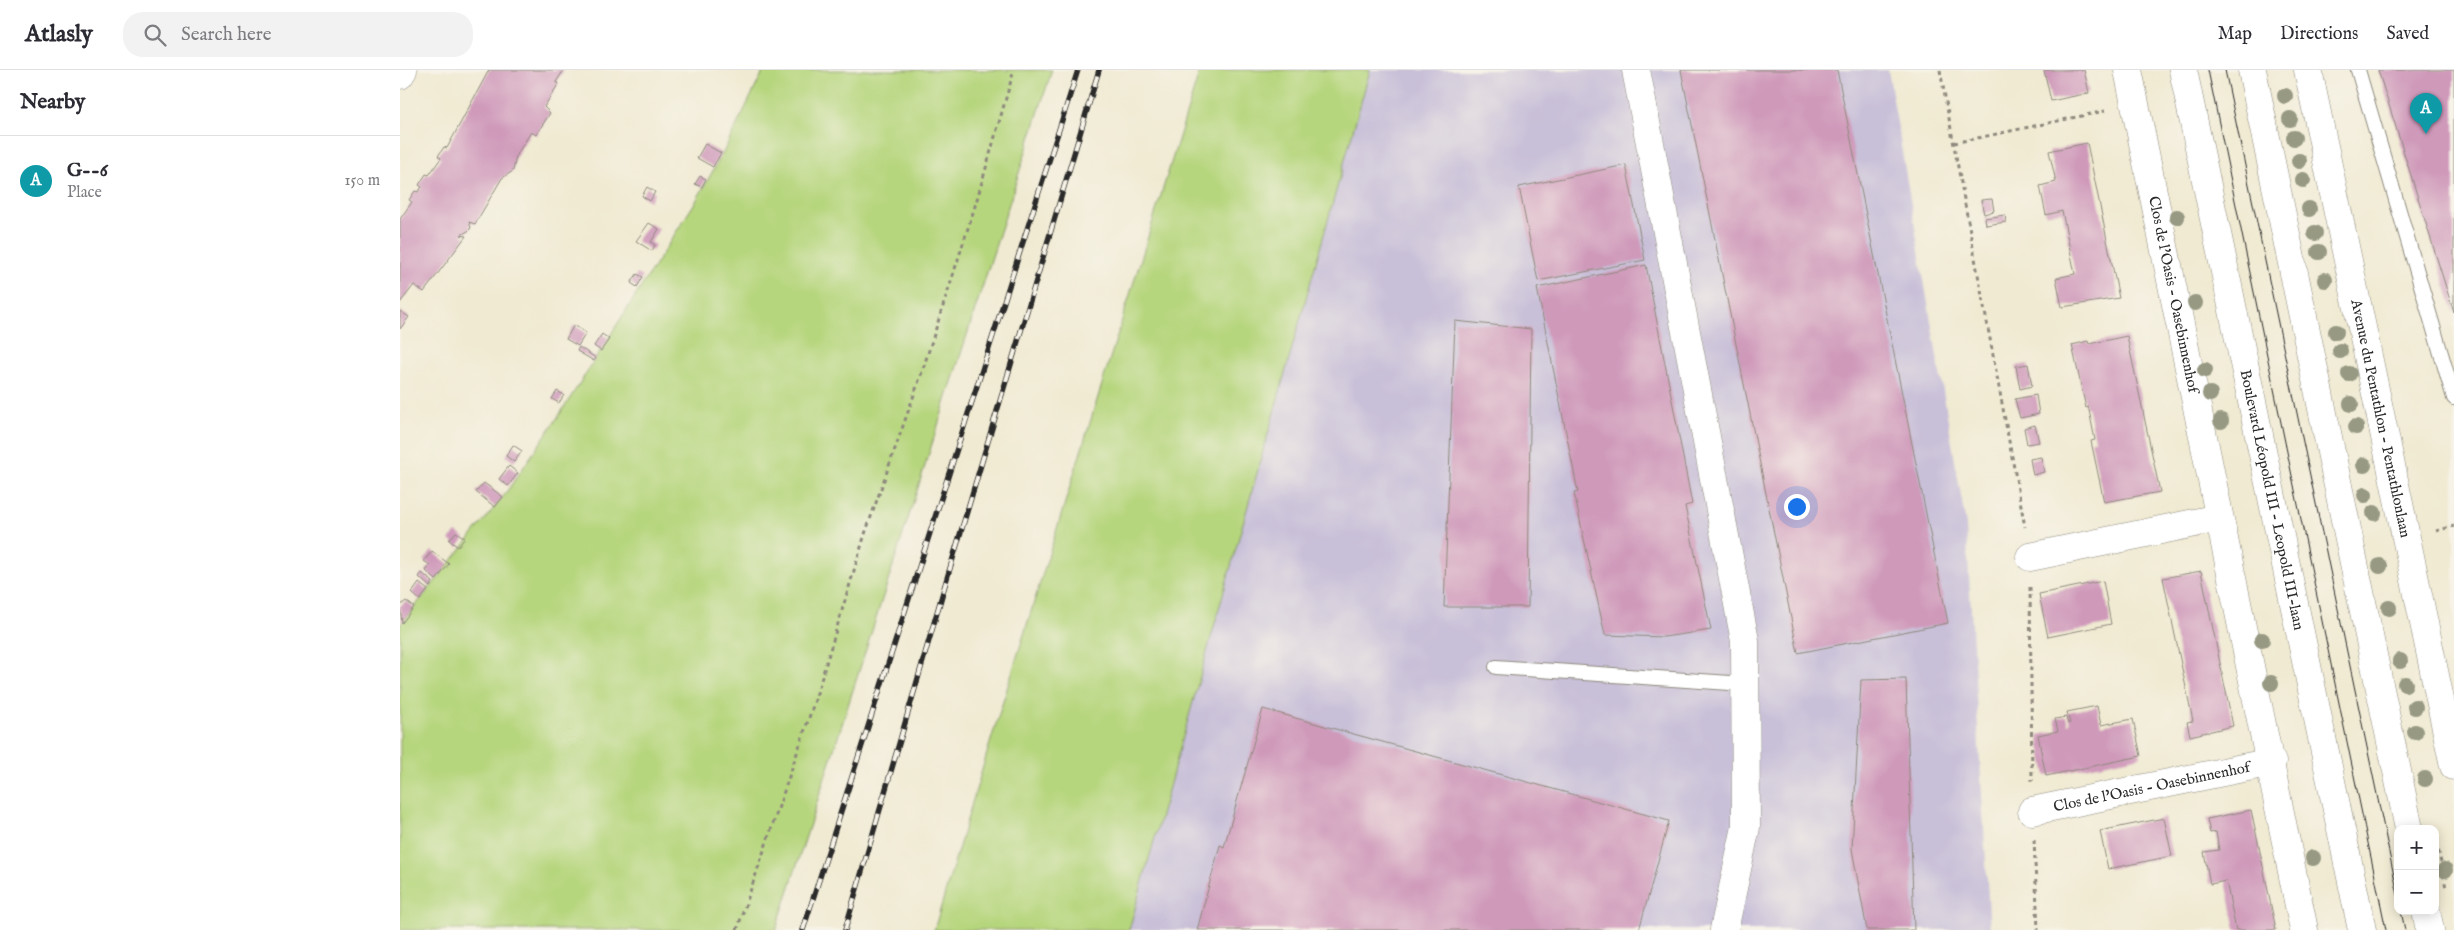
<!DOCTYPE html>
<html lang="en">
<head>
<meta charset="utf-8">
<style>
  :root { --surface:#fff; --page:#f2f2f3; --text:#2b2b33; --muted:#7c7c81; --line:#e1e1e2; --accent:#c8321e }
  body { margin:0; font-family:"IM FELL English",serif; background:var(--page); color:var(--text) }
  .controls { position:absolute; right:15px; bottom:15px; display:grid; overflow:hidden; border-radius:10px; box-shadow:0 2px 12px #0003 }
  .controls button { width:45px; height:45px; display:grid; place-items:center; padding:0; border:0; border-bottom:1px solid var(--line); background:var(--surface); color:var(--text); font:25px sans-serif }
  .you { position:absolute; left:1396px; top:436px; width:18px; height:18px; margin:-12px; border:4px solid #fff; border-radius:50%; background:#1a73e8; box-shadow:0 0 0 8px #1a73e833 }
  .badge { display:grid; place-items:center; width:32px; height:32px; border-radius:50%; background:var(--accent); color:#fff; font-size:16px; font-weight:700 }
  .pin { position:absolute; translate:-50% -41px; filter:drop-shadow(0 1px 2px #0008) }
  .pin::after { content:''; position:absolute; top:26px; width:18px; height:15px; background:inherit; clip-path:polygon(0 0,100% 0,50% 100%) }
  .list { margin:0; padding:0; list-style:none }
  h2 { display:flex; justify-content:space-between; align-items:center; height:65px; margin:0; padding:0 20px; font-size:21px }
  h2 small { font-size:16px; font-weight:400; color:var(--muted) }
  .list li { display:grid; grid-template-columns:32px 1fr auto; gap:15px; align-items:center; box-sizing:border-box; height:90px; padding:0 20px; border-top:1px solid var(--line) }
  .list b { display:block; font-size:19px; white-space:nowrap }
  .list p { margin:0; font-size:16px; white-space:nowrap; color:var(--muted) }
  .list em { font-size:16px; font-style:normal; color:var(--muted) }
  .icon { flex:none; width:28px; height:28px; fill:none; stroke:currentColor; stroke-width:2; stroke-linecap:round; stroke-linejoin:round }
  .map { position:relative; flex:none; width:2054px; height:860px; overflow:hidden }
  header { display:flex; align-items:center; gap:30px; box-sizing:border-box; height:70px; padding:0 25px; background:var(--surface); border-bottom:1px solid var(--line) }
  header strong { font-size:24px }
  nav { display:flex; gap:28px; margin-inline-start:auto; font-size:18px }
  .search { width:350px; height:45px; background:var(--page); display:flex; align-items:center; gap:12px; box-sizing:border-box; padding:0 18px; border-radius:20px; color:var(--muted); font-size:19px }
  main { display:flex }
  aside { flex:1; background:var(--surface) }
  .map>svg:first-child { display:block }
  .industrial { fill:#c8bfd8 }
  .green { fill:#b6d67d; stroke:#708054 }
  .building { fill:#cf99ba }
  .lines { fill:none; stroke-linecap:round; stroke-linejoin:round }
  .lane-casing { stroke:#8e8a7e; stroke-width:16 }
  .street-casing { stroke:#8e8a7e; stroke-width:29 }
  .secondary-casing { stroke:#8e8a7e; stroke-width:29 }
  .primary-casing { stroke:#8e8a7e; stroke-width:29 }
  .path { stroke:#8e8a7e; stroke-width:3; stroke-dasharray:4 4; stroke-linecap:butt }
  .lane { stroke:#fff; stroke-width:14 }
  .street { stroke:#fff; stroke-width:28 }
  .secondary { stroke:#fff; stroke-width:28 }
  .primary { stroke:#fff; stroke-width:28 }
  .tram { stroke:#2b2b2b; stroke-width:1 }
  .rail-casing { stroke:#2b2b2b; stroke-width:5.5 }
  .rail { stroke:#f7f3e8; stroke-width:4; stroke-dasharray:11; stroke-linecap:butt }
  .tree { fill:#979982 }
  .labels { text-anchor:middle; stroke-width:5; stroke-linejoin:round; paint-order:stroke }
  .street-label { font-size:15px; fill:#2b2b2b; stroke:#f7f3e8 }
</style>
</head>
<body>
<header>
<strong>Atlasly</strong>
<div class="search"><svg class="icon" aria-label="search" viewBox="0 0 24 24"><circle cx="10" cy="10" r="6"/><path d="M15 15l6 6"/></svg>Search here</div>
<nav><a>Map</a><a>Directions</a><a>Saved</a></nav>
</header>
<main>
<aside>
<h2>Nearby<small></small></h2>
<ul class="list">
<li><span class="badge" style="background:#0f9aa8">A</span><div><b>G--6</b><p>Place</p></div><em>150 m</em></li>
</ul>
</aside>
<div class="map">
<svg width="2054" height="860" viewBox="0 0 2054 860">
  <rect width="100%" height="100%" fill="#f7f3e8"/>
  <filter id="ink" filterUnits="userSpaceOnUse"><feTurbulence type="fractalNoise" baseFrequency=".02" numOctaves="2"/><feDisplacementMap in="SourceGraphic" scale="10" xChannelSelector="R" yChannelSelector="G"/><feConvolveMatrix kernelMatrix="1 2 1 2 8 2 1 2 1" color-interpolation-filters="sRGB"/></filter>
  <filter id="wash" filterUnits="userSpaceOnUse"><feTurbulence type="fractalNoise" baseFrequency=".0096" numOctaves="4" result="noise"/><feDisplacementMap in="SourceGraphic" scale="20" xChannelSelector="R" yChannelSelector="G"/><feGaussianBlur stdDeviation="1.12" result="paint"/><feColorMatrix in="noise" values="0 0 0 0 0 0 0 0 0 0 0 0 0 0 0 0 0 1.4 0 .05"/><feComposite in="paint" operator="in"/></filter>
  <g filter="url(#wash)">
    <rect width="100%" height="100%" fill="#f0ead2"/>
    <path class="industrial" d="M970,0H1488L1566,455L1590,860H729Z"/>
    <path class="green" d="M364,0H652L376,860H0V555L103,427L160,344L296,131L324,81Z
      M800,0H970L729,860H534L591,670Z"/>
    <g id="blocks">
      <path class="building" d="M89,0H164L156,12L159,13L144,37L150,43L136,65L131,62L116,86L113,101L102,108L75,154L69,152L71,158L68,161L61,165L66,166L24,222L14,215L0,233V149L12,132L9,130L15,121L18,122L22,117L19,115L26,104L29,105L41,88L38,86L44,77L47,78Z
        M1281,0H1437L1548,553L1398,583Z
        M1644,0H1684L1689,23L1651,31Z
        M1978,0H2054V243Z
        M1687,73L1719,228L1662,237L1656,208L1675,204L1662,141L1646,145L1640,116L1656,112L1649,81Z
        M305,74L321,83L313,97L297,88Z
        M1226,95L1245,190L1138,211L1119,117Z
        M300,106L306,109L302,117L295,114Z
        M247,117L255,122L250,131L242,126Z
        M1592,129L1594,141L1584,144L1581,130Z
        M1605,145L1606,152L1586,155L1585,148Z
        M249,153L259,159L251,172L255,175L252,181L236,171Z
        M1246,195L1292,434L1285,436L1311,560L1264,567L1205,565L1174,423L1178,422L1137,218Z
        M237,204L243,207L237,217L231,213Z
        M0,241L9,247L0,259Z
        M1055,251L1131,259L1128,537H1044Z
        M174,255L186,263L178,276L166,269Z
        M202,264L209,269L201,281L194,276Z
        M1727,266L1760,422L1704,432L1691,371L1695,370L1689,340L1688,337L1686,338L1672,275L1688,271L1689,274Z
        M179,277L196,288L194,291L177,281Z
        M1628,294L1632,316L1620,319L1616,296Z
        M157,321L164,325L159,333L152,329Z
        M1636,325L1639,344L1620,348L1615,329Z
        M1635,355L1639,372L1627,374L1624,358Z
        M113,375L122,381L114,392L106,386Z
        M1641,387L1644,402L1633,405L1630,389Z
        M109,396L118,403L108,416L99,409Z
        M84,413L103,427L95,437L76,422Z
        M56,462L65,468L58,477L49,470Z
        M32,481L49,494L36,510L26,501L30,495L24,491Z
        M1801,501L1833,656L1790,666L1787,652L1793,651L1763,508Z
        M22,503L33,512L30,517L19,507Z
        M1703,511L1711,554L1648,567L1639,524Z
        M19,513L28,520L20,530L12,523Z
        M6,531L14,537L2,553L0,536Z
        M1506,609L1514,860H1467L1452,779L1461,610Z
        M1697,636L1701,655L1733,649L1741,686L1646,706L1638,665L1658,661L1655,649L1666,647L1668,654L1670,653L1667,642Z
        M863,639L1269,751L1239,860H797L820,775L824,777Z
        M1851,740L1858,772L1876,860H1836L1826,811L1810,814L1804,782L1819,780L1816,762L1810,763L1807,749Z
        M1764,748L1772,786L1708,799L1700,761Z"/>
    </g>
  </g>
  <g filter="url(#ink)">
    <use href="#blocks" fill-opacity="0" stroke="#8e8a7e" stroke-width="1"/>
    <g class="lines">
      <g class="lane-casing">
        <path id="lane" d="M1958,0L2054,328
          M1096,597L1345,614"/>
      </g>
      <g class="street-casing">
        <g id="street">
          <path d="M1236,0L1345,571L1346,757L1324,860"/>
          <path id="s1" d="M1728,0L1904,860"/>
          <path id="s2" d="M1908,0L2054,696"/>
          <path d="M1630,487L1819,448"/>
          <path id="s3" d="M1632,741L1872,692"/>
        </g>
      </g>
      <g class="secondary-casing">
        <path id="secondary" d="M0,5L3,0"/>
      </g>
      <g class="primary-casing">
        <g id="primary">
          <path id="s4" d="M1783,0L1962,860"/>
          <path d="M1852,0L2009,759"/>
          <path d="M2026,841L2030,860"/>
        </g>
      </g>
      <path class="path" d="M1540,0L1625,457
        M1554,73L1705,41
        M2036,461L2054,456
        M1630,517L1632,711
        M1634,770L1638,860
        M2037,773L2046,818
        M337,860L415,630L465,464L522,302L576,133L614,0"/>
      <use href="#lane" class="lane"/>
      <use href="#street" class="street"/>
      <use href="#secondary" class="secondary"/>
      <use href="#primary" class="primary"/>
      <path class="tram" d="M1808,0L1986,860
        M1825,0L1998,825
        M2001,841L2005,860"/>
      <g class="rail-casing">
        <path id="rail" d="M403,860L678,0
          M445,860L545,515L699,0"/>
      </g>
      <use href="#rail" class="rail"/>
    </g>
    <g class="tree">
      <circle cx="1885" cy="26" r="8"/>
      <circle cx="1890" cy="49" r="8"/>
      <circle cx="1894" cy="68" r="8"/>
      <circle cx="1899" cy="91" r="8"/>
      <circle cx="1903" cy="110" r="8"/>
      <circle cx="1909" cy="139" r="8"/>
      <circle cx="1777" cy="147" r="8"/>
      <circle cx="1915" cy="163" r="8"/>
      <circle cx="1919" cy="182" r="8"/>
      <circle cx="1925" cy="210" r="8"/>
      <circle cx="1795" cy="233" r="8"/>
      <circle cx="1936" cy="262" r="8"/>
      <circle cx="1940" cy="281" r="8"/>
      <circle cx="1805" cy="300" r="8"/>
      <circle cx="1949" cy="304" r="8"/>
      <circle cx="1810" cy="324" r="8"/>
      <circle cx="1951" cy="334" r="8"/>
      <circle cx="1821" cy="351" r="8"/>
      <circle cx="1956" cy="357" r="8"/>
      <circle cx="1964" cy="395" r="8"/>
      <circle cx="1965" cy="425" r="8"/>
      <circle cx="1974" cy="443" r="8"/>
      <circle cx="1980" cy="496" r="8"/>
      <circle cx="1989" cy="538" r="8"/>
      <circle cx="1862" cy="570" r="8"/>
      <circle cx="2000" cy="591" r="8"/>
      <circle cx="1871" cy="613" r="8"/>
      <circle cx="2005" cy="614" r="8"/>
      <circle cx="2015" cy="637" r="8"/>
      <circle cx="2015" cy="662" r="8"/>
      <circle cx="2025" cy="709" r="8"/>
      <circle cx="1913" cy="788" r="8"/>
      <circle cx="2045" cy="800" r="8"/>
    </g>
  </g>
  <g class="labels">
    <g class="street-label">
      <text dy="5" stroke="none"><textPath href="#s1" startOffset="229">Clos de l'Oasis - Oasebinnenhof</textPath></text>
      <text dy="5" stroke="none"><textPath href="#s2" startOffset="356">Avenue du Pentathlon - Pentathlonlaan</textPath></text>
      <text dy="5" stroke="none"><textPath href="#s4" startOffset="439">Boulevard Léopold III - Leopold III-laan</textPath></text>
      <text dy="5" stroke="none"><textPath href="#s3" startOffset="122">Clos de l'Oasis - Oasebinnenhof</textPath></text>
    </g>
  </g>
</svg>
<div class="controls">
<button>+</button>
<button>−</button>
</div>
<div class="you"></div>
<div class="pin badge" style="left:2026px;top:64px;background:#0f9aa8">A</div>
</div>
</main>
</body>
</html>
